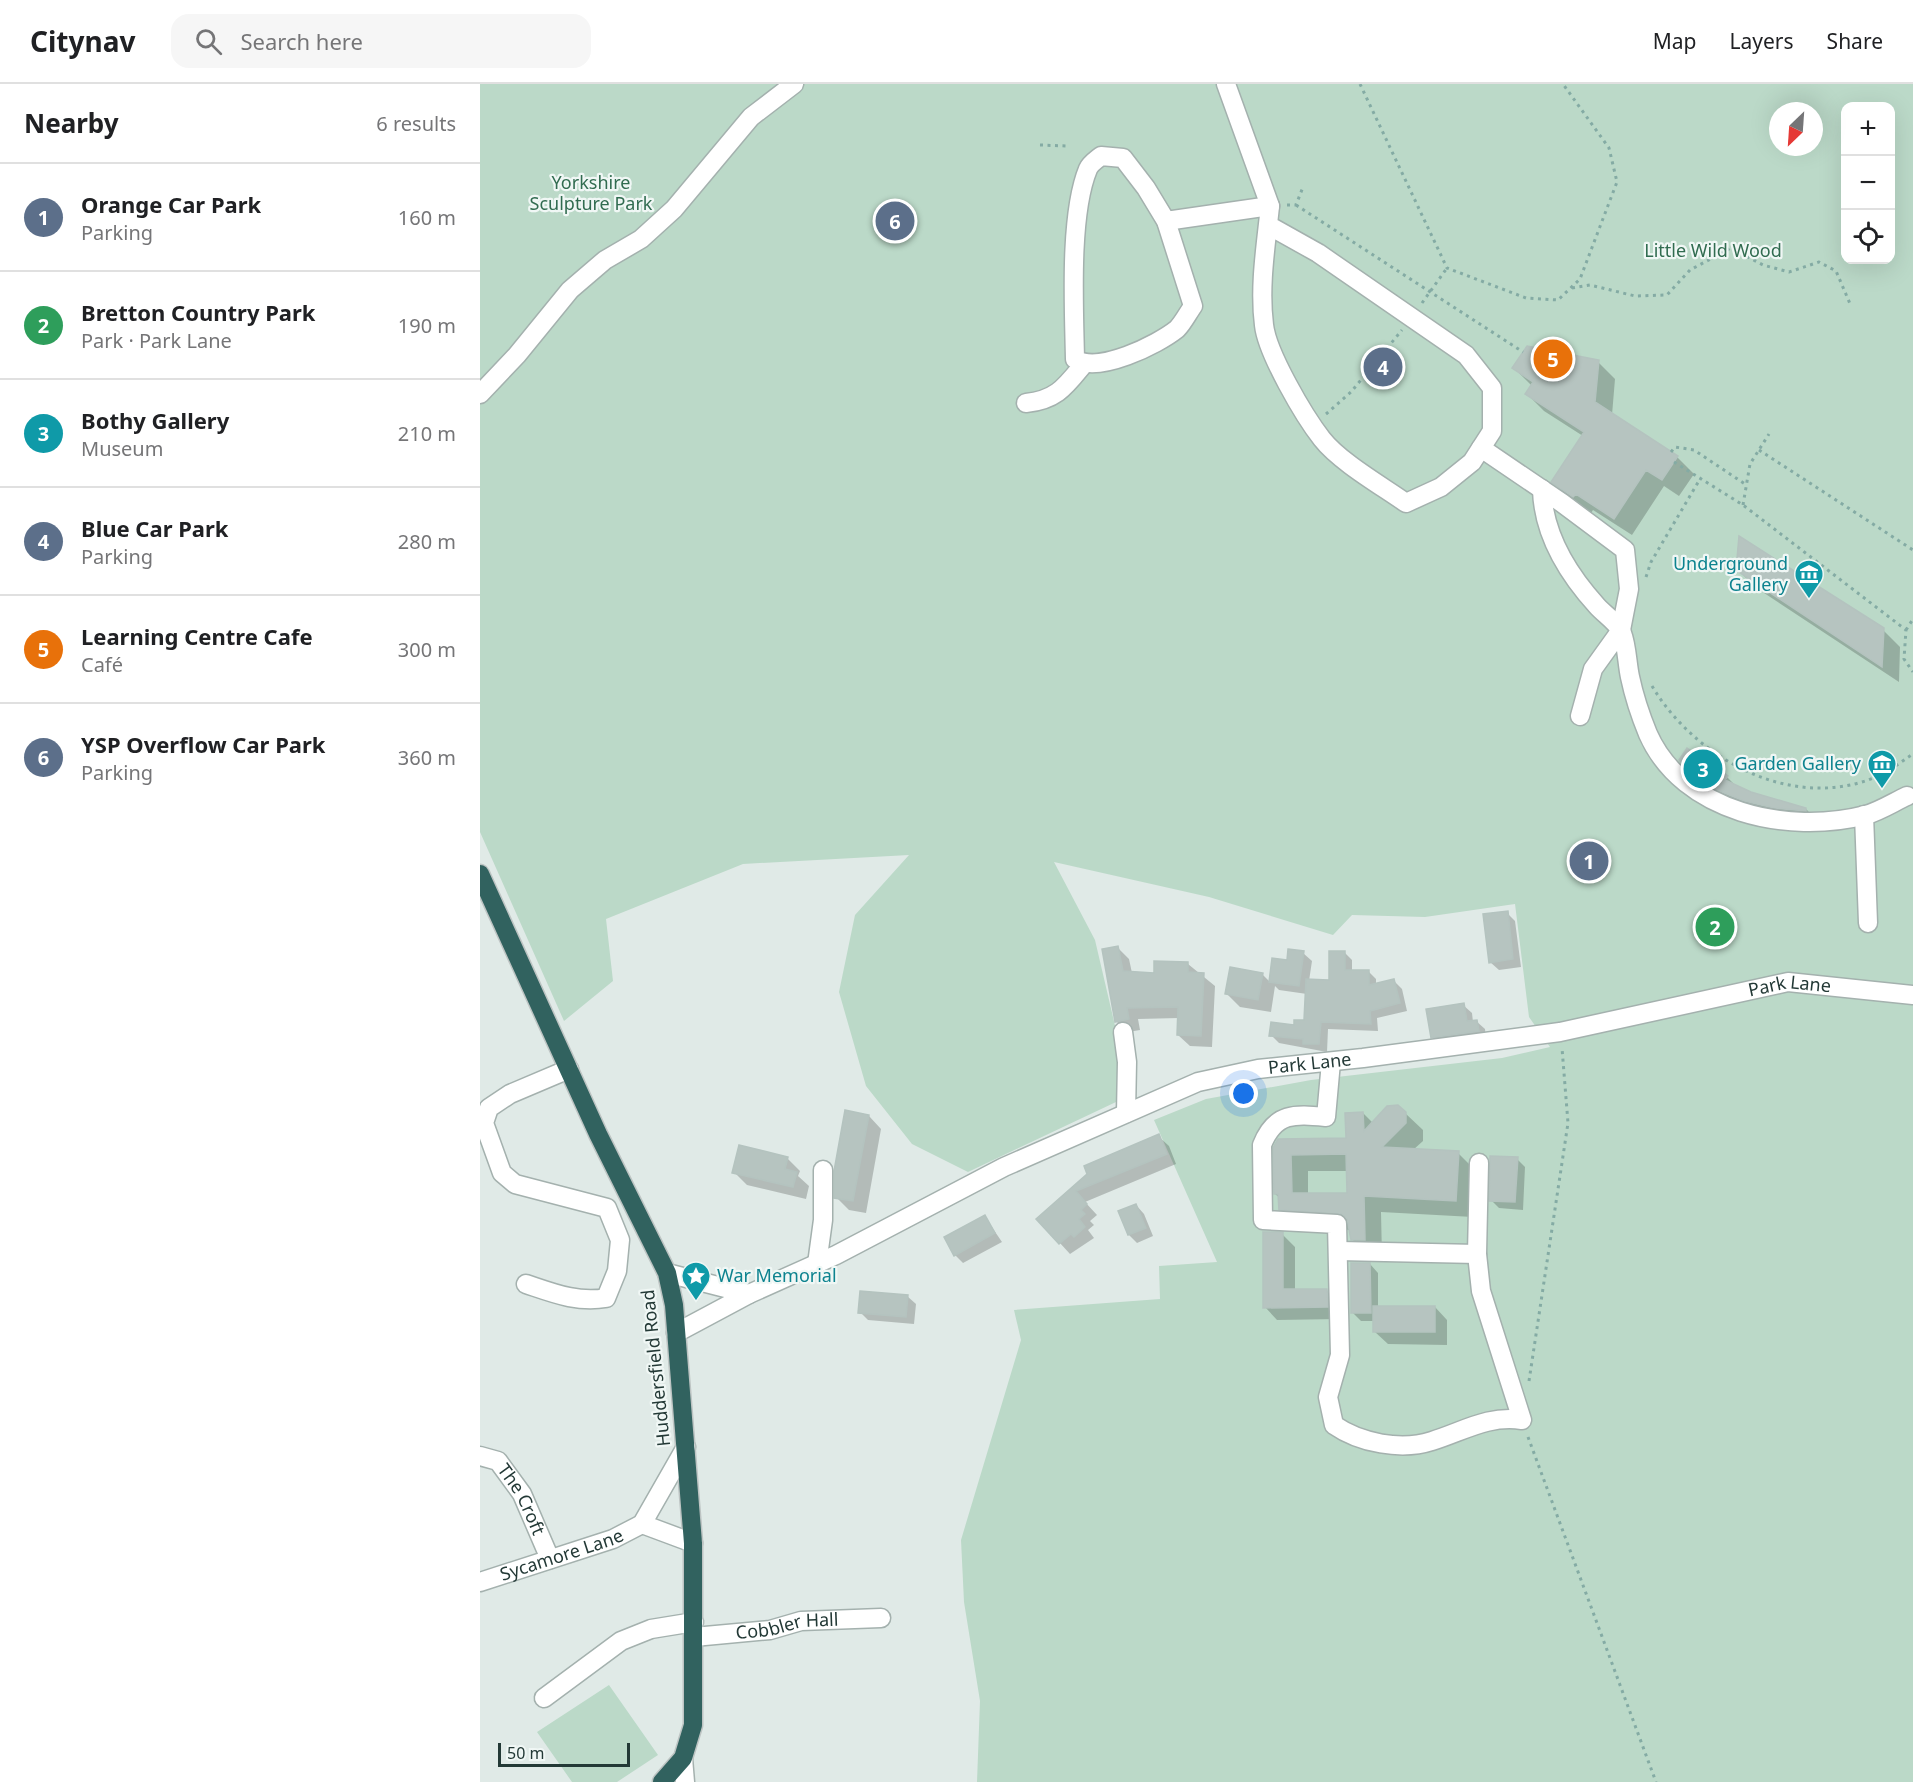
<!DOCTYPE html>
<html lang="en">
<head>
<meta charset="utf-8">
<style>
  :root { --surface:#fff; --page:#f6f6f6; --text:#202124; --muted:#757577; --line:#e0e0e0; --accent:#795640 }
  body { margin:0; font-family:"Noto Sans",sans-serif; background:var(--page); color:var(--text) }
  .controls { position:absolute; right:18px; top:18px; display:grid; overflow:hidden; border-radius:12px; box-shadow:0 6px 24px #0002 }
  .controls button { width:54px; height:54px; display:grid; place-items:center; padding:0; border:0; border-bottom:2px solid var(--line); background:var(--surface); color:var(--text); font:30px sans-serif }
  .compass { position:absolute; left:1289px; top:18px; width:54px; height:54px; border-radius:50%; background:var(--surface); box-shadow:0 6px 24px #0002; rotate:205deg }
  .scale { position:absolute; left:18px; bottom:15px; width:132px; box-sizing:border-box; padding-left:6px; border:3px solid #233936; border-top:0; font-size:16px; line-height:21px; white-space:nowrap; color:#233936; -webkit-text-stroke:4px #f0f7f5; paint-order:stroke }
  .you { position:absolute; left:764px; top:1010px; width:21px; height:21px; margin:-15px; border:4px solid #fff; border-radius:50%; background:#1a73e8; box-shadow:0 0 0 9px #1a73e833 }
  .badge { display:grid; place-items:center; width:39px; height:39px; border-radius:50%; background:var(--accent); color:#fff; font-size:20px; font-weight:700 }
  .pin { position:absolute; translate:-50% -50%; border:3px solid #fff; box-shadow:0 2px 6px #0006 }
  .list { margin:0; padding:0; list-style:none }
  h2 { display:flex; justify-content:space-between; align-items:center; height:78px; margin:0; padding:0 24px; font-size:26px }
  h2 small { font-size:20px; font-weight:400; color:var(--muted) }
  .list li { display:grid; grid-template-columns:39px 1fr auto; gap:18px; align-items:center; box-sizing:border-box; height:108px; padding:0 24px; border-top:2px solid var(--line) }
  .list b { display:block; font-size:22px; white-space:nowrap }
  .list p { margin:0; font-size:20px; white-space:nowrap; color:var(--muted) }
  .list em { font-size:20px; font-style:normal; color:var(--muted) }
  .icon { flex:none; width:33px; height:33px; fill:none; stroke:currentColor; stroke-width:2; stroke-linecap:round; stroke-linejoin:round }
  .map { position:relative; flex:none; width:1433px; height:1698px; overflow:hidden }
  header { display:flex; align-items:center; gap:36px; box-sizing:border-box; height:84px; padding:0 30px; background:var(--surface); border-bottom:2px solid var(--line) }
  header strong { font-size:28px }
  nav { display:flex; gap:33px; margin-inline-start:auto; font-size:21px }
  .search { width:420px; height:54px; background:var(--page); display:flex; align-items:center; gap:15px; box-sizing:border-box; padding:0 21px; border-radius:18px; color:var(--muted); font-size:22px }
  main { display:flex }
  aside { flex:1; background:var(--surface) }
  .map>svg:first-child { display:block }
  .green { fill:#bbd9c8; fill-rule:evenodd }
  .shadow { fill:#0003; fill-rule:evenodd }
  .building { fill:#b6c4c0; stroke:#b4c3bf; stroke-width:1.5; fill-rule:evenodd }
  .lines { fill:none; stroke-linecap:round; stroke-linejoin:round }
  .minor-casing { stroke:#a4b1ae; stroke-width:21 }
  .highway-casing { stroke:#bdc4c3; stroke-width:21 }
  .path { stroke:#84aba4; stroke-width:3; stroke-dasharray:3 4.5; stroke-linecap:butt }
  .minor { stroke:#fff; stroke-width:18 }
  .highway { stroke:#31625f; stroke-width:18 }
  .labels { text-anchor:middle; stroke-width:4.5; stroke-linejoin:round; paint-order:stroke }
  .park-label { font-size:18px; fill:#316c50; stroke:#f0f7f5 }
  .culture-label { font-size:18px; fill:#0d838f; stroke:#f0f7f5; text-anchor:end }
  .street-label { font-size:18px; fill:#233936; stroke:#f0f7f5 }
</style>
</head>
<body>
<header>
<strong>Citynav</strong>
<div class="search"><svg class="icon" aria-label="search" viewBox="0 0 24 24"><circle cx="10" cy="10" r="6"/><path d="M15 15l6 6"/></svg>Search here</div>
<nav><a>Map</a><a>Layers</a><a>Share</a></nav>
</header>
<main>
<aside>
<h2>Nearby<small>6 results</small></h2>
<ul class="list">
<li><span class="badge" style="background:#5c6f8a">1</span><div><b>Orange Car Park</b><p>Parking</p></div><em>160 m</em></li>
<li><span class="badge" style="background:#2e9e5b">2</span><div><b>Bretton Country Park</b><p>Park · Park Lane</p></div><em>190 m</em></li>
<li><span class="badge" style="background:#0f9aa8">3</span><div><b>Bothy Gallery</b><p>Museum</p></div><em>210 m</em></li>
<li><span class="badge" style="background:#5c6f8a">4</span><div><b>Blue Car Park</b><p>Parking</p></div><em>280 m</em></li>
<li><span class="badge" style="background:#e8710a">5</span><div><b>Learning Centre Cafe</b><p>Café</p></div><em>300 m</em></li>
<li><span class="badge" style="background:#5c6f8a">6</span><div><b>YSP Overflow Car Park</b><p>Parking</p></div><em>360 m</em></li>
</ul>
</aside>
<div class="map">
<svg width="1433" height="1698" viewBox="0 0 1433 1698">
  <rect width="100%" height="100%" fill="#e0eae7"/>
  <path class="green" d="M0,0H1433V1698H497L500,1617L484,1518L481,1456L541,1256L534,1226L680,1215L679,1182L737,1178L674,1036L726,1015L831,996L1022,974L1070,963L1049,933L1035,820L945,833L872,831L853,851L729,813L574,778L615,856L640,963L636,1018L488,1088L432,1060L386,1002L359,908L375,831L429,771L263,780L126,835L133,897L84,937L0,748ZM1366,22H1410V176H1366ZM1298,27H1334V63H1298Z
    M129,1601L178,1671L137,1698H92L57,1648Z"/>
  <path class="shadow" d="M1118,278L1135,295L1132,331L1197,373L1214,390L1199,412L1184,402L1152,451L1113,426L1111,429L1090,415L1073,398L1103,352L1064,327L1047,310L1052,302L1034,284Z
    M1257,485L1403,546L1420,563L1419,598L1275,503Z
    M1201,676L1247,693L1258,704L1271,709L1326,725L1336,735L1249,716L1226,700Z
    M1027,829L1035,837L1041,883L1019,886L1010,878Z
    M638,864L649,875L652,889L675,891L708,880L735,902L732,963L710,962L698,951L699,934L658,935L660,946L648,948L636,937Z
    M864,868L872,876V887H888L896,895V901L914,897L922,905L927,927L897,934L898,947L848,945L847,968L799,959L791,951L826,938L827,910L799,906L795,902L791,928L760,923L747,910L782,890L791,899L794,875L808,877L823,869L832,877L829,897H850Z
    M983,921L992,929L993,938L996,937L1005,945L1006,955L960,961L952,953Z
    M883,1029L893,1039L925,1029L943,1046V1057L933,1066L978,1069L995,1086L993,1133L901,1128L902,1173H889L872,1155L870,1146L817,1142L800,1125V1114L795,1110V1064L867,1056ZM828,1087H868V1110L828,1111Z
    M389,1032L401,1045L386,1129L369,1126L356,1113Z
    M678,1052L689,1062L696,1080L605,1118L617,1131L610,1137L614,1141L608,1146L614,1154L590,1170L558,1135L609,1090Z
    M307,1074L320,1087L318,1092L329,1102L326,1115L267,1101L254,1088Z
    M1037,1075L1045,1083L1043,1126L1019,1124L1011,1116Z
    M656,1121L664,1130L673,1152L657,1159L649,1151Z
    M505,1133L522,1158L483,1179L475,1171Z
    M802,1150L815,1163V1207H847L859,1219L860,1235L797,1236L785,1223Z
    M890,1180L898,1189V1223H955L967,1236V1261L908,1260L895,1248V1237H881L873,1229Z
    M427,1212L436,1220L434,1240L388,1236L380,1228Z"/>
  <path class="building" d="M1047,262L1119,276L1115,318L1198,372L1182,396L1166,386L1134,435L1096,410L1093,413L1071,398L1104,348L1045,310L1053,298L1032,284Z
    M1259,452L1404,544L1402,583L1256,486Z
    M1207,664L1248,692L1245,696L1271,708L1326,724V727L1294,724L1264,717L1237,706L1213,690L1199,676Z
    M1028,827L1033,875L1009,879L1003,830Z
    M638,862L643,887L674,889V877L708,878V888L724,889L721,952L697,951L698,923L647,924L649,935L635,938L622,865Z
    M808,865L824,867L819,902L789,898L792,874L807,876Z
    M849,867H865V886H889V901L914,895L920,919L890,927L891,940L841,938L839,960H823V955L789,952L791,938L814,941V936H824L826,895L849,896Z
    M750,883L783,889L778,916L745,910Z
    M984,919L987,937L997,936L999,947L951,954L946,925Z
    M918,1021L926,1028V1039L902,1063L979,1067L976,1117L884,1112L885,1156H871L867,1135L862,1130L799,1126L798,1110H794L793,1064L798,1055L866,1054L865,1029L883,1028L884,1047L907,1022ZM866,1070L867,1109H812L811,1071Z
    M365,1026L389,1031L373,1117L354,1114V1087Z
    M679,1050L687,1070L596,1107L607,1120L601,1126L605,1130L599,1135L605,1143L594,1153L591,1150L579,1160L556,1135L607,1090L604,1082Z
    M259,1061L308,1073L305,1085L317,1088L313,1103L252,1089Z
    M1010,1072L1038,1073L1035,1118L1009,1117Z
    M656,1120L666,1144L648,1151L638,1127Z
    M505,1131L515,1149L474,1172L464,1153Z
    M783,1148H803V1205H847L848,1223L783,1224Z
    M871,1179H890L891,1229H871Z
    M380,1207L428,1211L426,1233L378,1229Z
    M893,1222H955V1248H893Z"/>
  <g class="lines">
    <g class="minor-casing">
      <g id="minor">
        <path d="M746,0L790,122C786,161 779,202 784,241C787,269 824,332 842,355C860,378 902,402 926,419L961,403L992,378L1012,347V304L986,271L838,169L788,141"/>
        <path d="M621,72L643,74L666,104L686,137L713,222C708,229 703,239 697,245C677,261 618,290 595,275C594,224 589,131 608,85C610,80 616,76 621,72Z"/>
        <path d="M686,137L790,122"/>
        <path d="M0,310L37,271L90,206L125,176L161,155L194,125L271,33L314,0"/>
        <path d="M546,319C576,316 585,303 603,281"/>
        <path d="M1001,364L1082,419L1145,466L1149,505L1141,546L1113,585L1100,632"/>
        <path d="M1062,405C1063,450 1088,490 1117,522C1124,530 1139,540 1142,549C1147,562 1147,579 1150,593C1154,612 1161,633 1168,650C1203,729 1308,751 1386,731C1400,727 1414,718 1427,712"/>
        <path d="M1384,731L1388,839"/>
        <path d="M643,948L647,978L646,1029"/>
        <path d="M851,978L846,1033C815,1030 795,1028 782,1061L783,1136L857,1140L860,1271L848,1313L854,1341C880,1359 921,1367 952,1357C984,1347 1008,1331 1042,1336L1001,1207L997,1170L999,1079"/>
        <path d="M859,1167L997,1170"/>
        <path d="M337,1180L343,1136V1086"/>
        <path d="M187,1189L269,1210"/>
        <path d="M46,1200C73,1209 97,1219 126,1214L137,1187L140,1156L127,1124L35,1100L22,1089L4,1039L9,1024L30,1010L89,985"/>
        <path id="s1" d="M196,1249L269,1210L356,1171L524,1083L718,998L778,985L883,974L1080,948L1308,898L1433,911"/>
        <path id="s2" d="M0,1372L18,1377L42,1410L70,1475"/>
        <path d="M162,1440L213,1459"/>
        <path id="s3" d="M0,1498L133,1455L162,1440L206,1363"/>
        <path id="s4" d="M214,1553L290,1546L321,1537L401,1534"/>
        <path d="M64,1614L141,1557L171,1545L214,1538"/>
        <path d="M203,1674L205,1698"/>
      </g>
    </g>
    <g class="highway-casing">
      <path id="highway" d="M0,790L118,1050L187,1189L194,1221L213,1459V1641L203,1674L182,1698"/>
    </g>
    <path class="path" d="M880,0L967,184L1046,214L1078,216L1100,195L1137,98L1129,64L1083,0
      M560,61L586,62
      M807,121H816L823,103
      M816,121L1043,268
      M1092,204L1110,201L1155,212L1187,211L1210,186L1251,164L1283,181L1309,188L1339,178L1356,187L1371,222
      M942,219L967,184
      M846,330L871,308L922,246
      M1279,366L1433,466
      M1191,368L1195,363L1214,366L1265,400
      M1194,378L1263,421L1426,546L1424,575L1433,588
      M1263,421L1270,380L1289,350
      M1166,493L1171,478L1220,395
      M1426,546L1433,535
      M1172,602C1216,676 1314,729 1398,692C1410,687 1422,677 1433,670
      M1049,1297L1088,1039L1082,964
      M1048,1353L1176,1698"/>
    <use href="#minor" class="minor"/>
    <use href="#highway" class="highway"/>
  </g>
  <defs>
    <g id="museum-pin" transform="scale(1.5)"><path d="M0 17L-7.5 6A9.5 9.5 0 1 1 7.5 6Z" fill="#0f9aa8" stroke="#f0f7f5"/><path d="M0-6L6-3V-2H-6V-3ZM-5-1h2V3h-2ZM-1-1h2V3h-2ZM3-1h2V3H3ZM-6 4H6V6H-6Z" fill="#fff"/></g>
    <g id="sight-pin" transform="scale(1.5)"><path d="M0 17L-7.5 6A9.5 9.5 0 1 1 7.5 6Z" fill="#0f9aa8" stroke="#f0f7f5"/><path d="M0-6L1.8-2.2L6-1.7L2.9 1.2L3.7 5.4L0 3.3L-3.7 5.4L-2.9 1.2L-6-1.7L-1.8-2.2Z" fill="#fff"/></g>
  </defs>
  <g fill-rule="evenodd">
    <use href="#museum-pin" x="1329" y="490"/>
    <use href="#museum-pin" x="1402" y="680"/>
    <use href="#sight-pin" x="216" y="1192"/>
  </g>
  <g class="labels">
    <g class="park-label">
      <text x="111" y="105">Yorkshire<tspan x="111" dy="21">Sculpture Park</tspan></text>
      <text x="1233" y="173">Little Wild Wood</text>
    </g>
    <g class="culture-label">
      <text x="1308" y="486">Underground<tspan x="1308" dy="21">Gallery</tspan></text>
      <text x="1381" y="686">Garden Gallery</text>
      <text x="237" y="1198" text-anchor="start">War Memorial</text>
    </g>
    <g class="street-label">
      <text dy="6" stroke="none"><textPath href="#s1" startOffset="1180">Park Lane</textPath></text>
      <text dy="6" stroke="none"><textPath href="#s1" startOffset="693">Park Lane</textPath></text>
      <text transform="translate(176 1284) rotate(-96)" y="6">Huddersfield Road</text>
      <text dy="6" stroke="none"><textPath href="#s2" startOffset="64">The Croft</textPath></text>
      <text dy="6" stroke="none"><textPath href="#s3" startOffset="86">Sycamore Lane</textPath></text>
      <text dy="6" stroke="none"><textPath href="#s4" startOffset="94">Cobbler Hall</textPath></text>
    </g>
  </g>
</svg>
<div class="controls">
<button>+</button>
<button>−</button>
<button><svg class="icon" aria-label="locate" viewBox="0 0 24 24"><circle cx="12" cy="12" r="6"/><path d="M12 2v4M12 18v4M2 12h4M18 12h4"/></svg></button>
</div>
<svg class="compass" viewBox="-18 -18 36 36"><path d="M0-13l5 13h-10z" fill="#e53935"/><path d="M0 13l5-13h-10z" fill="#757577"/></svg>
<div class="scale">50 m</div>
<div class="you"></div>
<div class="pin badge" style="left:1109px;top:777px;background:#5c6f8a">1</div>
<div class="pin badge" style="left:1235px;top:843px;background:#2e9e5b">2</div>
<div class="pin badge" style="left:1223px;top:685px;background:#0f9aa8">3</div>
<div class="pin badge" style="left:903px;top:283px;background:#5c6f8a">4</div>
<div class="pin badge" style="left:1073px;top:275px;background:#e8710a">5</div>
<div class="pin badge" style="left:415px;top:137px;background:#5c6f8a">6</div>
</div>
</main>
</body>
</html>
